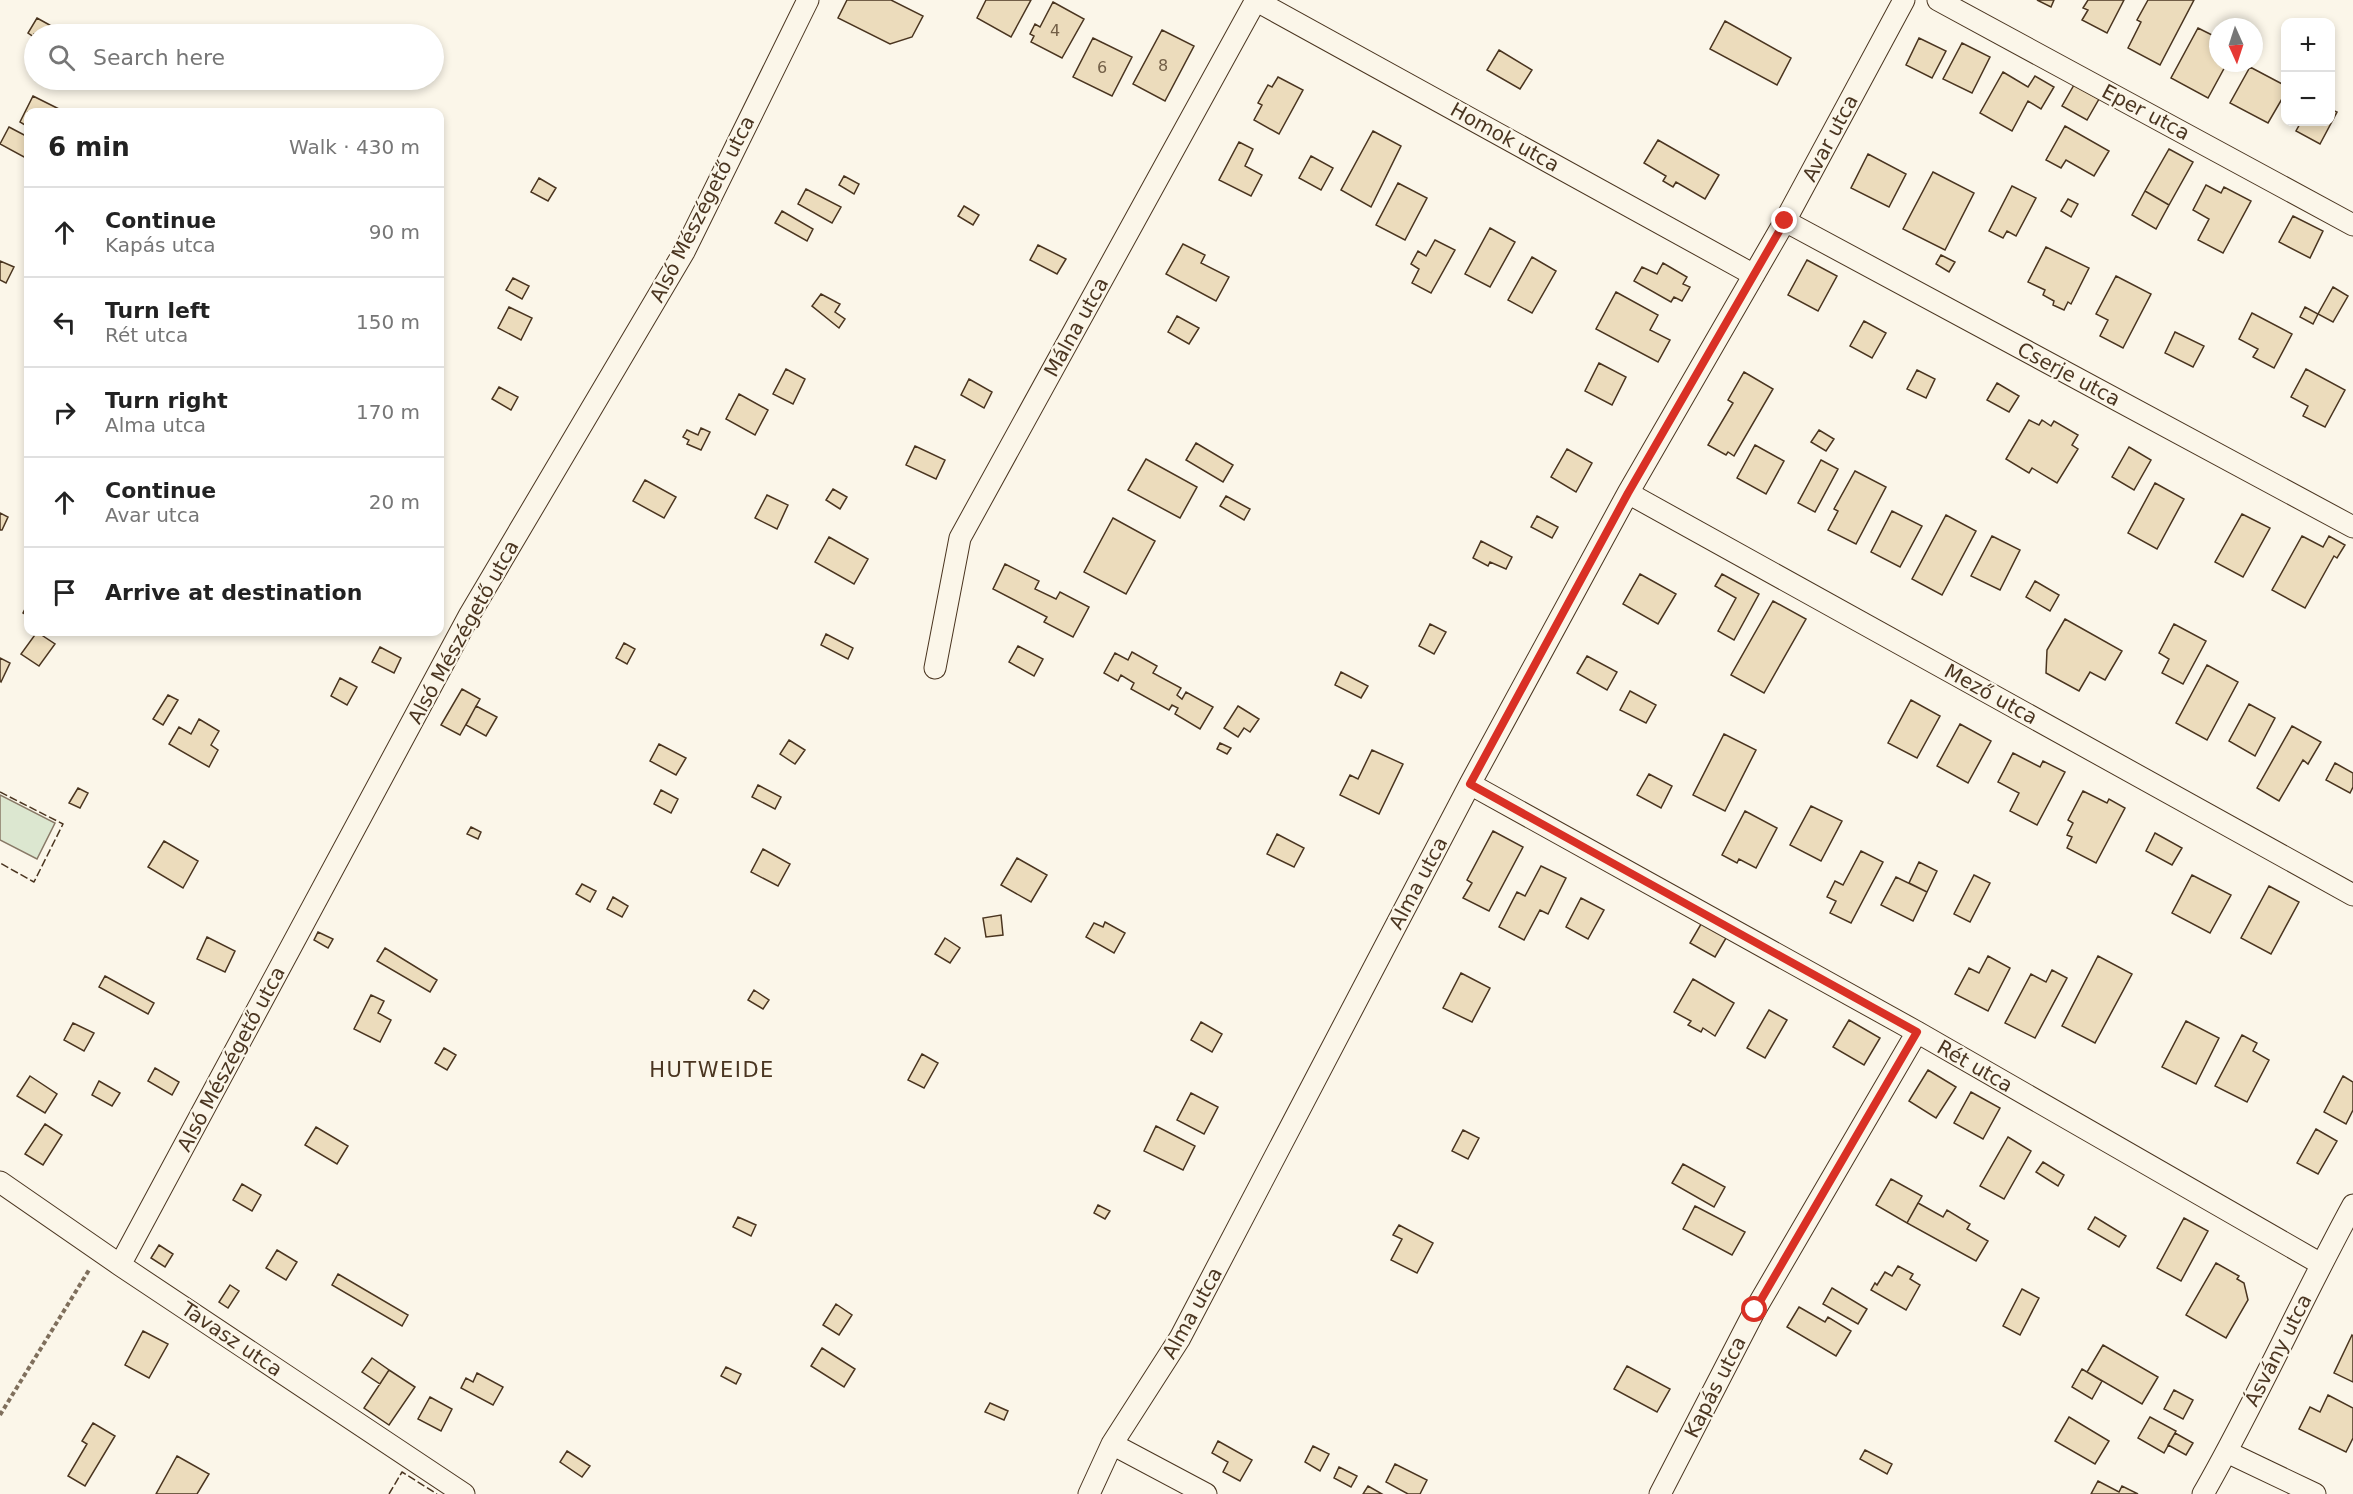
<!DOCTYPE html>
<html lang="en">
<head>
<meta charset="utf-8">
<style>
  :root { --surface:#fff; --page:#f6f6f6; --text:#222; --muted:#767676; --line:#e0e0e0 }
  body { margin:0; font-family:"DejaVu Sans",sans-serif; background:var(--page); color:var(--text) }
  .controls { position:absolute; right:18px; top:18px; display:grid; overflow:hidden; border-radius:12px; box-shadow:0 3px 9px #0003 }
  .controls button { width:54px; height:54px; display:grid; place-items:center; padding:0; border:0; border-bottom:2px solid var(--line); background:var(--surface); color:var(--text); font:30px sans-serif }
  .compass { position:absolute; left:2209px; top:18px; width:54px; height:54px; border-radius:50%; background:var(--surface); box-shadow:0 3px 9px #0003; rotate:177deg }
  .stop { position:absolute; width:18px; height:18px; margin:-14px; border:4px solid #d93025; border-radius:50%; background:#fff }
  .stop.end { background:#d93025; border-color:#fff; box-shadow:0 2px 6px #0008 }
  .list { margin:0; padding:0; list-style:none }
  h2 { display:flex; justify-content:space-between; align-items:center; height:78px; margin:0; padding:0 24px; font-size:26px }
  h2 small { font-size:20px; font-weight:400; color:var(--muted) }
  .list li { display:grid; grid-template-columns:39px 1fr auto; gap:18px; align-items:center; box-sizing:border-box; height:90px; padding:0 24px; border-top:2px solid var(--line) }
  .list b { display:block; font-size:22px; white-space:nowrap }
  .list p { margin:0; font-size:20px; white-space:nowrap; color:var(--muted) }
  .list em { font-size:20px; font-style:normal; color:var(--muted) }
  .icon { flex:none; width:33px; height:33px; fill:none; stroke:currentColor; stroke-width:2; stroke-linecap:round; stroke-linejoin:round }
  .map { position:relative; flex:none; width:2353px; height:1494px; overflow:hidden }
  .search { position:absolute; background:var(--surface); box-shadow:0 3px 9px #0003; left:24px; top:24px; width:420px; height:66px; display:flex; align-items:center; gap:15px; box-sizing:border-box; padding:0 21px; border-radius:33px; color:var(--muted); font-size:22px }
  .panel { position:absolute; background:var(--surface); box-shadow:0 3px 9px #0003; left:24px; top:108px; width:420px; height:528px; border-radius:12px }
  .map>svg:first-child { display:block }
  .green { fill:#dce7d0; stroke:#887966; stroke-width:1.5 }
  .building { fill:#ecdcbc; stroke:#4a3520; stroke-width:1.5 }
  .lines { fill:none; stroke-linecap:round; stroke-linejoin:round }
  .street-casing { stroke:#4a3520; stroke-width:23 }
  .path { stroke:#7f6f5c; stroke-width:4; stroke-dasharray:4.5 3; stroke-linecap:butt }
  .street { stroke:#fbf6e9; stroke-width:21 }
  .fence { stroke:#4a3520; stroke-width:1.5; stroke-dasharray:8 3; stroke-linecap:butt }
  .route { stroke:#d93025; stroke-width:8 }
  .labels { text-anchor:middle; stroke-width:4.5; stroke-linejoin:round; paint-order:stroke }
  .number-label { font-size:16px; fill:#725f47 }
  .street-label { font-size:20px; fill:#4a3520; stroke:#fbf6e9 }
  .neighbourhood-label { font-size:21px; letter-spacing:1.5px; fill:#4a3520; stroke:#fbf6e9 }
</style>
</head>
<body>
<div class="map">
<svg width="2353" height="1494" viewBox="0 0 2353 1494">
  <rect width="100%" height="100%" fill="#fbf6e9"/>
  <path class="green" d="M0,795L55,823L37,859L0,840Z"/>
  <path class="building" d="M847,0H891L923,16L912,37L890,44L838,18Z
    M986,0H1031L1011,37L977,18Z
    M2037,0H2054L2051,7Z
    M2088,0H2124L2107,33L2082,20L2088,10L2083,8Z
    M2148,0H2194L2160,65L2128,48L2141,22L2137,20Z
    M1053,2L1084,19L1062,58L1031,42L1034,36L1030,34L1035,24L1040,27Z
    M37,18L64,33L63,34H34V37L28,33Z
    M1725,21L1791,58L1777,85L1710,49Z
    M2198,28L2218,38V63H2227L2208,98L2171,78Z
    M1162,30L1194,46L1165,101L1133,84Z
    M1093,38L1132,57L1112,96L1073,77Z
    M1919,38L1946,51L1932,78L1906,65Z
    M1962,43L1990,57L1972,93L1943,79Z
    M1499,50L1532,70L1520,89L1487,70Z
    M2250,67L2286,86V92L2268,123L2230,103Z
    M2003,72L2028,87L2035,76L2054,87L2041,109L2028,101L2012,131L1980,113Z
    M1278,77L1303,90L1279,134L1254,120L1262,105L1258,103L1268,85L1272,87Z
    M2074,85L2099,99L2087,120L2062,106Z
    M33,96L65,112H28V127L20,122Z
    M2330,109L2337,112L2320,144L2296,131L2301,122H2330Z
    M2065,126L2109,151L2094,176L2066,160L2061,168L2046,160Z
    M9,127L28,137V149L24,157L0,144Z
    M1373,131L1401,146L1371,207L1341,190Z
    M1658,140L1719,175L1705,199L1676,182L1673,187L1663,181L1666,176L1644,163Z
    M1239,142L1253,149L1245,166L1262,175L1251,196L1219,180Z
    M2169,149L2193,162L2169,205L2145,191Z
    M1868,154L1906,174L1889,207L1851,188Z
    M1311,156L1333,168L1321,190L1299,178Z
    M1933,172L1974,193L1945,250L1903,229Z
    M844,176L859,184L854,194L839,185Z
    M539,178L556,188L548,201L531,192Z
    M1398,183L1427,198L1405,240L1376,225Z
    M2206,185L2221,193L2224,187L2251,201L2223,253L2198,240L2209,219L2193,210Z
    M2012,186L2036,198L2016,236L2007,231L2003,238L1989,231Z
    M806,189L841,207L832,223L798,204Z
    M2145,191L2169,205L2156,229L2132,215Z
    M2068,199L2078,204L2071,217L2061,211Z
    M964,206L979,215L973,225L958,216Z
    M782,211L813,229L807,241L775,223Z
    M2293,216L2323,231L2310,258L2279,242Z
    M1490,228L1515,242L1490,287L1465,274Z
    M1435,240L1455,250L1431,293L1412,283L1419,269L1411,264L1418,251L1426,256Z
    M1183,244L1205,255L1201,263L1229,277L1216,301L1166,274Z
    M1038,245L1066,259L1057,274L1030,260Z
    M2046,247L2089,268L2071,304L2068,302L2064,310L2053,305L2054,301L2043,295L2045,290L2028,282Z
    M1941,255L1955,262L1949,272L1936,264Z
    M1532,257L1556,271L1532,313L1508,300Z
    M1807,260L1837,276L1818,311L1788,295Z
    M0,261L14,267L6,283L0,280Z
    M1663,263L1687,277L1683,284L1690,287L1682,301L1674,297L1671,302L1634,281L1642,267L1657,274Z
    M2116,276L2151,294L2123,348L2100,336L2108,320L2096,314Z
    M513,278L529,286L522,299L506,290Z
    M2333,287L2348,296L2333,322L2318,314Z
    M1616,292L1658,315L1650,330L1670,340L1658,362L1596,329Z
    M821,294L840,304L835,312L845,319L839,328L812,306Z
    M509,307L532,318L521,340L498,328Z
    M2305,307L2318,314L2313,324L2300,317Z
    M2252,313L2292,334L2274,368L2253,357L2258,349L2239,339Z
    M1177,316L1199,328L1189,344L1168,332Z
    M1864,321L1886,333L1872,358L1850,346Z
    M2175,332L2204,346L2193,367L2165,353Z
    M1599,363L1626,377L1612,405L1585,391Z
    M786,369L805,379L793,404L773,394Z
    M2306,369L2345,390L2325,427L2303,416L2308,406L2291,397Z
    M1917,370L1935,379L1926,398L1907,389Z
    M1744,372L1773,389L1734,456L1728,452L1726,455L1708,445L1733,403L1728,400Z
    M969,379L992,392L984,408L961,395Z
    M1997,383L2019,396L2009,412L1987,400Z
    M499,387L518,397L511,410L492,399Z
    M739,394L768,410L755,435L726,419Z
    M2029,420L2039,425L2042,420L2051,426L2054,421L2078,435L2072,445L2078,449L2057,483L2032,468L2029,473L2006,459Z
    M701,428L710,432L701,450L687,444L689,440L683,437L687,430L698,435Z
    M1819,430L1834,439L1826,451L1811,442Z
    M1196,443L1233,465L1223,482L1186,460Z
    M1755,445L1784,461L1766,494L1737,478Z
    M915,446L945,460L936,479L906,465Z
    M2129,447L2151,460L2134,490L2112,477Z
    M1567,449L1592,463L1576,492L1551,477Z
    M1146,459L1197,487L1180,518L1128,490Z
    M1821,460L1838,469L1815,512L1798,503Z
    M1855,471L1886,487L1856,544L1828,530L1838,511L1834,509Z
    M645,480L676,497L664,518L633,501Z
    M2155,483L2184,499L2157,549L2128,533Z
    M833,489L847,497L840,509L826,500Z
    M767,495L788,505L777,529L755,518Z
    M1226,496L1250,509L1244,520L1220,506Z
    M1892,511L1922,526L1900,567L1871,552Z
    M0,513L8,517L2,530H0Z
    M2242,514L2270,528L2243,577L2215,562Z
    M1946,515L1976,531L1942,595L1912,579Z
    M1537,516L1558,527L1552,538L1531,527Z
    M1113,518L1155,541L1126,594L1084,572Z
    M1992,536L2020,550L2000,590L1971,576Z
    M2302,536L2323,547L2329,536L2345,545L2337,558L2334,556L2305,608L2272,590Z
    M829,537L868,559L854,584L815,562Z
    M1481,541L1512,557L1506,569L1490,562L1488,566L1473,558Z
    M1005,564L1039,581L1035,589L1056,599L1060,592L1089,607L1073,637L1044,622L1047,617L993,589Z
    M1640,574L1676,594L1658,624L1623,604Z
    M1722,574L1759,594L1734,640L1718,631L1736,598L1715,586Z
    M2035,581L2059,595L2050,611L2026,597Z
    M1773,601L1806,619L1764,693L1731,675Z
    M28,603V616L23,613Z
    M2065,619L2122,651L2105,680L2090,672L2079,691L2046,673L2047,650Z
    M1430,624L1446,632L1434,654L1419,646Z
    M2174,624L2206,641L2183,684L2162,673L2169,659L2159,653Z
    M37,632L55,644L39,666L21,654Z
    M826,634L853,648L848,659L821,645Z
    M624,643L635,649L627,664L616,658Z
    M1018,646L1043,659L1034,676L1009,662Z
    M380,647L401,658L394,673L372,662Z
    M1132,652L1157,666L1153,673L1181,688L1177,695L1182,699L1186,692L1213,707L1200,729L1175,714L1178,708L1172,705L1169,710L1131,689L1134,683L1121,675L1118,681L1104,673L1115,653L1128,660Z
    M1587,656L1617,672L1607,690L1577,673Z
    M0,658L10,663L1,682L0,681Z
    M2207,665L2238,682L2207,740L2176,723Z
    M1341,672L1368,686L1361,698L1335,685Z
    M340,678L357,687L347,705L331,696Z
    M462,689L480,699L460,735L441,725Z
    M1630,691L1656,705L1646,723L1620,710Z
    M168,695L178,700L163,725L153,719Z
    M1911,700L1940,716L1917,758L1888,743Z
    M2249,704L2275,718L2255,756L2229,741Z
    M476,706L497,717L486,736L466,725Z
    M1238,706L1259,719L1250,732L1244,728L1238,737L1224,728Z
    M199,719L219,731L211,745L218,750L209,767L169,744L179,727L191,734Z
    M1960,724L1991,741L1968,783L1937,766Z
    M2292,726L2321,742L2308,764L2303,760L2279,801L2257,788Z
    M1724,734L1756,750L1725,811L1693,795Z
    M789,740L805,750L795,764L780,754Z
    M1220,743L1231,748L1227,754L1217,749Z
    M659,744L686,758L676,775L650,761Z
    M1372,750L1403,764L1379,814L1340,795L1350,775L1358,779Z
    M2013,753L2040,767L2043,761L2065,772L2037,825L2010,811L2019,793L1998,782Z
    M2335,763L2353,773V787L2350,793L2326,780Z
    M1649,774L1672,786L1661,808L1637,795Z
    M758,785L781,797L775,809L752,797Z
    M78,788L88,793L80,808L69,803Z
    M661,790L678,799L671,813L654,804Z
    M2083,791L2107,803L2109,799L2125,808L2096,863L2067,848L2072,837L2067,835L2073,823L2068,820Z
    M1811,806L1842,821L1821,861L1790,845Z
    M1745,811L1777,828L1756,868L1739,859L1737,863L1722,855Z
    M471,827L481,832L478,839L467,834Z
    M1493,831L1523,847L1489,911L1463,898L1472,883L1467,880Z
    M2155,833L2182,848L2172,865L2146,851Z
    M1277,834L1304,848L1294,867L1267,854Z
    M164,841L198,861L183,888L148,867Z
    M763,849L790,864L778,886L751,872Z
    M1861,851L1883,862L1851,923L1830,913L1836,901L1827,897L1835,881L1843,885Z
    M1017,858L1047,875L1031,902L1001,885Z
    M1919,862L1937,871L1927,892L1909,883Z
    M1541,866L1566,878L1548,914L1540,910L1524,940L1499,927L1517,892L1525,896Z
    M1974,875L1990,883L1970,922L1954,914Z
    M2192,875L2231,895L2210,933L2172,913Z
    M1896,877L1927,892L1913,921L1881,905Z
    M582,884L596,891L590,902L576,894Z
    M2269,886L2299,902L2271,954L2241,938Z
    M613,897L628,906L622,917L607,909Z
    M1581,898L1604,910L1588,939L1566,927Z
    M1001,915L1003,935L986,937L983,918Z
    M1704,919L1729,933L1715,957L1690,943Z
    M1105,922L1125,933L1114,953L1086,937L1094,923L1103,927Z
    M318,932L333,939L328,948L314,940Z
    M207,937L235,951L225,972L197,959Z
    M945,938L960,948L950,963L935,954Z
    M385,948L437,980L430,992L377,961Z
    M1988,956L2010,968L1988,1011L1955,994L1969,968L1979,973Z
    M2098,956L2132,974L2095,1043L2062,1026Z
    M2052,970L2067,978L2035,1038L2005,1023L2031,974L2046,982Z
    M1461,973L1490,988L1472,1022L1443,1008Z
    M105,976L154,1003L148,1014L99,987Z
    M1693,979L1734,1003L1715,1036L1703,1028L1701,1032L1688,1025L1691,1021L1674,1012Z
    M754,990L769,1000L763,1009L748,1000Z
    M371,995L384,1001L378,1013L391,1020L380,1042L354,1029Z
    M1769,1010L1787,1020L1765,1058L1747,1048Z
    M1849,1020L1880,1038L1864,1065L1833,1047Z
    M2186,1021L2219,1038L2196,1084L2162,1067Z
    M1201,1022L1222,1034L1212,1052L1191,1040Z
    M73,1023L94,1033L84,1051L64,1040Z
    M2242,1035L2257,1043L2253,1051L2269,1060L2247,1102L2215,1086Z
    M444,1048L456,1055L447,1070L435,1063Z
    M922,1054L938,1063L924,1088L908,1080Z
    M155,1068L179,1082L172,1095L148,1081Z
    M1928,1070L1956,1087L1936,1118L1909,1101Z
    M30,1076L57,1094L45,1113L17,1096Z
    M2343,1076L2353,1082V1110L2346,1124L2324,1112Z
    M99,1081L120,1093L112,1106L92,1095Z
    M1971,1092L2000,1108L1983,1139L1954,1123Z
    M1191,1093L1218,1107L1204,1134L1177,1120Z
    M45,1124L62,1135L43,1165L25,1154Z
    M1156,1126L1195,1146L1183,1170L1144,1151Z
    M316,1127L348,1146L337,1164L305,1145Z
    M2316,1129L2337,1141L2318,1174L2297,1163Z
    M1463,1130L1479,1138L1468,1159L1452,1151Z
    M2008,1137L2031,1151L2004,1199L1980,1186Z
    M2043,1162L2064,1175L2058,1186L2036,1172Z
    M1683,1164L1725,1187L1714,1207L1672,1183Z
    M1891,1179L1922,1196L1907,1223L1876,1205Z
    M242,1184L261,1195L252,1211L233,1200Z
    M1918,1203L1943,1217L1947,1210L1970,1224L1967,1229L1988,1241L1976,1261L1907,1223Z
    M1098,1205L1110,1211L1105,1219L1094,1213Z
    M1695,1206L1745,1232L1732,1255L1683,1229Z
    M738,1217L756,1225L751,1236L733,1227Z
    M2095,1217L2126,1236L2119,1247L2088,1229Z
    M2184,1218L2208,1231L2181,1281L2157,1268Z
    M1399,1225L1433,1243L1417,1273L1391,1260L1402,1239L1393,1235Z
    M159,1245L173,1254L165,1267L151,1258Z
    M277,1250L297,1262L286,1280L266,1268Z
    M2216,1263L2239,1276L2237,1279L2244,1283L2248,1300L2226,1338L2186,1315Z
    M1898,1266L1913,1274L1910,1279L1920,1285L1906,1310L1871,1290L1875,1283L1877,1285L1885,1272L1892,1276Z
    M338,1274L408,1315L402,1326L332,1285Z
    M230,1285L239,1291L228,1308L219,1302Z
    M1832,1288L1867,1309L1858,1324L1823,1304Z
    M2022,1289L2039,1298L2020,1335L2003,1326Z
    M836,1304L852,1315L839,1335L823,1325Z
    M1799,1307L1825,1322L1828,1317L1851,1331L1836,1356L1787,1327Z
    M143,1331L168,1344L149,1378L125,1365Z
    M2352,1335L2353,1336V1382L2334,1373Z
    M2103,1345L2158,1377L2142,1404L2087,1372Z
    M822,1348L855,1369L844,1387L811,1366Z
    M372,1358L389,1370L380,1384L362,1372Z
    M1627,1366L1670,1389L1657,1412L1614,1389Z
    M726,1367L741,1374L736,1384L721,1376Z
    M2082,1369L2102,1381L2092,1399L2072,1387Z
    M389,1370L415,1387L389,1425L364,1408Z
    M477,1373L503,1387L493,1405L461,1388L466,1378L473,1382Z
    M2174,1390L2193,1400L2183,1419L2164,1409Z
    M2328,1395L2353,1408V1438L2346,1452L2299,1429L2310,1407L2320,1412Z
    M430,1397L452,1409L441,1431L418,1419Z
    M990,1403L1008,1411L1004,1420L985,1412Z
    M2069,1417L2109,1441L2095,1464L2055,1441Z
    M2150,1417L2176,1431L2164,1453L2138,1438Z
    M93,1423L115,1436L85,1486L68,1476L87,1444L82,1441Z
    M2175,1433L2193,1443L2186,1455L2168,1445Z
    M1218,1441L1252,1460L1240,1481L1223,1472L1228,1462L1212,1453Z
    M1313,1446L1329,1454L1320,1471L1305,1462Z
    M1865,1450L1892,1464L1887,1474L1860,1459Z
    M567,1451L590,1466L582,1477L560,1462Z
    M177,1456L209,1474L197,1494H156Z
    M1395,1464L1427,1480L1420,1494H1408L1386,1482Z
    M1339,1467L1357,1476L1351,1487L1334,1478Z
    M2098,1481L2119,1492L2122,1486L2138,1494H2091Z
    M1368,1486L1382,1494H1363Z"/>
  <g class="lines">
    <g class="street-casing">
      <path id="street" d="M1255,0L1754,275
        M1938,0L2353,225
        M1785,221L2353,527
        M1628,493L2353,895
        M935,668L960,538L1256,0
        M1470,784L1917,1032L2321,1264
        M0,1182L120,1265L464,1494
        M120,1265L470,614L684,252L808,0
        M1112,1444L1206,1494
        M2227,1452L2315,1494
        M1089,1494L1112,1444L1180,1338L1470,784L1628,493L1785,221L1904,0
        M1660,1494L1755,1310L1917,1032
        M2203,1494C2257,1400 2301,1300 2353,1205"/>
    </g>
    <path class="path" d="M0,1415L89,1270"/>
    <use href="#street" class="street"/>
    <path class="fence" d="M0,792L63,824L34,882L0,863
      M389,1494L402,1472L437,1494"/>
  </g>
  <g class="lines">
    <path class="route" d="M1755,1310L1917,1032L1470,784L1628,493L1785,221"/>
  </g>
  <g class="labels">
    <g class="number-label">
      <text x="1055" y="36">4</text>
      <text x="1163" y="71">8</text>
      <text x="1102" y="73">6</text>
    </g>
    <g class="street-label">
      <text transform="translate(2146 112) rotate(28)" y="7">Eper utca</text>
      <text transform="translate(1505 137) rotate(29)" y="7">Homok utca</text>
      <text transform="translate(1830 138) rotate(-62)" y="7">Avar utca</text>
      <text transform="translate(702 209) rotate(-63)" y="7">Alsó Mészégető utca</text>
      <text transform="translate(1076 327) rotate(-61)" y="7">Málna utca</text>
      <text transform="translate(2069 374) rotate(28)" y="7">Cserje utca</text>
      <text transform="translate(463 632) rotate(-61)" y="7">Alsó Mészégető utca</text>
      <text transform="translate(1991 694) rotate(29)" y="7">Mező utca</text>
      <text transform="translate(1418 883) rotate(-62)" y="7">Alma utca</text>
      <text transform="translate(231 1059) rotate(-62)" y="7">Alsó Mészégető utca</text>
      <text transform="translate(1975 1066) rotate(30)" y="7">Rét utca</text>
      <text transform="translate(1192 1313) rotate(-61)" y="7">Alma utca</text>
      <text transform="translate(232 1339) rotate(34)" y="7">Tavasz utca</text>
      <text transform="translate(2278 1350) rotate(-63)" y="7">Ásvány utca</text>
      <text transform="translate(1715 1387) rotate(-63)" y="7">Kapás utca</text>
    </g>
    <g class="neighbourhood-label">
      <text x="712" y="1077">HUTWEIDE</text>
    </g>
  </g>
</svg>
<div class="controls">
<button>+</button>
<button>−</button>
</div>
<svg class="compass" viewBox="-18 -18 36 36"><path d="M0-13l5 13h-10z" fill="#e53935"/><path d="M0 13l5-13h-10z" fill="#767676"/></svg>
<div class="stop" style="left:1755px;top:1310px"></div>
<div class="stop end" style="left:1785px;top:221px"></div>
<div class="search"><svg class="icon" aria-label="search" viewBox="0 0 24 24"><circle cx="10" cy="10" r="6"/><path d="M15 15l6 6"/></svg>Search here</div>
<section class="panel">
<h2>6 min<small>Walk · 430 m</small></h2>
<ul class="list">
<li><svg class="icon" aria-label="ahead" viewBox="0 0 24 24"><path d="M12 20V5M6 11l6-6 6 6"/></svg><div><b>Continue</b><p>Kapás utca</p></div><em>90 m</em></li>
<li><svg class="icon" aria-label="left" viewBox="0 0 24 24"><path d="M17 20v-9H6M10 6l-5 5 5 5"/></svg><div><b>Turn left</b><p>Rét utca</p></div><em>150 m</em></li>
<li><svg class="icon" aria-label="right" viewBox="0 0 24 24"><path d="M7 20v-9h11M14 6l5 5-5 5"/></svg><div><b>Turn right</b><p>Alma utca</p></div><em>170 m</em></li>
<li><svg class="icon" aria-label="ahead" viewBox="0 0 24 24"><path d="M12 20V5M6 11l6-6 6 6"/></svg><div><b>Continue</b><p>Avar utca</p></div><em>20 m</em></li>
<li><svg class="icon" aria-label="arrive" viewBox="0 0 24 24"><path d="M6 21V4h12l-3 4 3 4H6"/></svg><div><b>Arrive at destination</b></div></li>
</ul>
</section>
</div>
</body>
</html>
